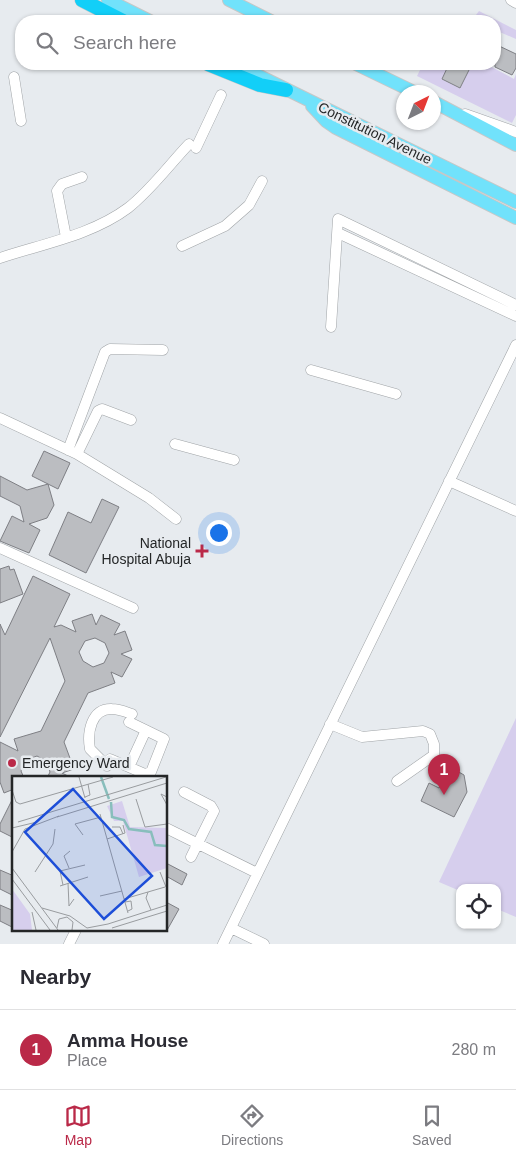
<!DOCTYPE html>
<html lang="en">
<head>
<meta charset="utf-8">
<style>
  :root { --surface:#fff; --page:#f2f2f3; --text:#2b2b33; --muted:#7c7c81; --line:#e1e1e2; --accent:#ba2948 }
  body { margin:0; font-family:Arial,sans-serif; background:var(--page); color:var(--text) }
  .controls { position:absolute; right:15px; bottom:15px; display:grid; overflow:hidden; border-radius:10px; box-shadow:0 1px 4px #0004 }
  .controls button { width:45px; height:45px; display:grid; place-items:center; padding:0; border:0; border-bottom:1px solid var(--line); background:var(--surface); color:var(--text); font:25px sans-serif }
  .compass { position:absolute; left:396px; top:85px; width:45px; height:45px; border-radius:50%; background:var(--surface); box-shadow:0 1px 4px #0004; rotate:42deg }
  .you { position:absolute; left:218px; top:532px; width:18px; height:18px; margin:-12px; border:4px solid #fff; border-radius:50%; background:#1a73e8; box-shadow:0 0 0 8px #1a73e833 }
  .badge { display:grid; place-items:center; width:32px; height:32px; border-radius:50%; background:var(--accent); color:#fff; font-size:16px; font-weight:700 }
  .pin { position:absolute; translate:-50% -41px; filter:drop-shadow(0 1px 2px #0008) }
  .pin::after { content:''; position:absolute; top:26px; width:18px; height:15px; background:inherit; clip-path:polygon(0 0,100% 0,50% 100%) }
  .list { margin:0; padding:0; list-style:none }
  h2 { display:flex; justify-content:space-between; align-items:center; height:65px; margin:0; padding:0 20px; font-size:21px }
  h2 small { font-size:16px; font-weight:400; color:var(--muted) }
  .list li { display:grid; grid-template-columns:32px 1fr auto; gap:15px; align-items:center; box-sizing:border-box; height:80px; padding:0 20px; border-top:1px solid var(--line) }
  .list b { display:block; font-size:19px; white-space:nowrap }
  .list p { margin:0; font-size:16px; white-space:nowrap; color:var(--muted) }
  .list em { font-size:16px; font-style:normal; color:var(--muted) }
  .icon { flex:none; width:28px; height:28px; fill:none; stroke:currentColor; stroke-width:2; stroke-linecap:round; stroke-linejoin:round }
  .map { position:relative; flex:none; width:516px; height:944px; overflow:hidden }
  .search { position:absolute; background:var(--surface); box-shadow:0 1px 4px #0004; left:15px; right:15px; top:15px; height:55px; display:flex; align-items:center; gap:12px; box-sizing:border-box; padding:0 18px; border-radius:20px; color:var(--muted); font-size:19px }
  .sheet { height:145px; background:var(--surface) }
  nav { display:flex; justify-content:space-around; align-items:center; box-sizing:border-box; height:70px; border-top:1px solid var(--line); background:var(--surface); font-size:14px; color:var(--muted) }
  nav a { display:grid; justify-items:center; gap:2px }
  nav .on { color:var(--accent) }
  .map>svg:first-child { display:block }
  .green { fill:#d6ceed }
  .building { fill:#bbbdc1; stroke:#7e7f84; fill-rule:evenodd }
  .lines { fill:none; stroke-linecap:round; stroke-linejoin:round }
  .minor-casing { stroke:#a0a4a7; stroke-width:11 }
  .major-casing { stroke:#c6c7c7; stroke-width:14 }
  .highway-casing { stroke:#c6c7c7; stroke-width:15 }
  .minor { stroke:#fff; stroke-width:10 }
  .major { stroke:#71e2fb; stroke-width:12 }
  .highway { stroke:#12cff8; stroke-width:14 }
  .poi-dot { fill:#ba2948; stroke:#e7ebef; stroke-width:2 }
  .labels { text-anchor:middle; stroke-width:5; stroke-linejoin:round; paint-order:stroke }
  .street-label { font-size:14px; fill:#242627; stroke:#e7ebef }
  .poi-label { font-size:14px; fill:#242627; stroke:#e7ebef; text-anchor:end }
  .inset-river { fill:none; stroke:#88bebc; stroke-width:2.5 }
  .inset-road { fill:none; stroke:#999c9f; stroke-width:1 }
  .view { fill:#1d4ed8; fill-opacity:0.15; stroke:#1d4ed8; stroke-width:2.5 }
  .inset-edge { fill:none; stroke:#242627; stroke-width:2.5 }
</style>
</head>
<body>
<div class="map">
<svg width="516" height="944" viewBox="0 0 516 944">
  <rect width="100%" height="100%" fill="#e7ebef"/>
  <path class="green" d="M479,11L516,30V39L495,30V21H475L476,15Z
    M423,64H449L442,79L460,88L472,64H486L514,79L516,74V115L512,123L417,76Z
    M516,718V917L497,909V888H460V891L439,882Z"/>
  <path class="building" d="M495,44L516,54V68L512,75L495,67Z
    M449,64H472L460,88L442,79Z
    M44,451L70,463L58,489L48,484L54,505L47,518L29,524L40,530L29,553L0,541L12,516L24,522L20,506L0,496V476L27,490L48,484L32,476Z
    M102,499L119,507L86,573L49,555L68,512L91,523Z
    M9,566L10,570L14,569L23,594L0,603V569Z
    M33,576L70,594L54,627L61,625L76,632L72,621L92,614L96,625L101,615L120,624L114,635L125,631L132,650L121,654L132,659L122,677L111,672L115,683L88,693L64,742L74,769L62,773L72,778H47L50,772L46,761L37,756L26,760L21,771L24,778H14V789L4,793L0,782V742L18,751L14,739L41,731L65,681L50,638L0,737V624L5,635ZM95,638L105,643L109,653L104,663L93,667L83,661L79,652L85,641Z
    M457,771L464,775L467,792L454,817L421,801L429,783L439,788L446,774Z
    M14,796V838L0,831V824Z
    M166,863L187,874L182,885L166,876Z
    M0,870L14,876V896L0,889Z
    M166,902L179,909L166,932Z
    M0,905L14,911V928L0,921Z"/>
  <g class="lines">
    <g class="minor-casing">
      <path id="minor" d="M511,0L516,3
        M14,77L21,121
        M465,114L516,132
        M196,148L221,95
        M338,233L516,316
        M66,237L57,191L62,184L82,177
        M182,246L225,226L249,205L262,181
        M0,258C42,244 92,235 128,208C151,190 169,165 189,144
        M331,327L338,219L516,305
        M311,370L396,394
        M0,418L77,454L149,498L176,519
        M175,444L234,460
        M68,450L105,352L110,349L163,350
        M77,454L98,411L102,409L131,420
        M449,481L516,511
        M0,548L133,608
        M330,724L362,737L423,731L430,734L434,744V755L397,781
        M110,759L145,774L151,772L164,739L129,722
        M107,766L90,749C87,733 91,708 112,709C119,709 126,712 132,714
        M129,767L146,730
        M184,792L211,806L214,811L191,857
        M166,828L257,873
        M231,928L264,944
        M69,944L76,930
        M223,944L516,345"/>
    </g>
    <g class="major-casing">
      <path id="major" d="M108,0L150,21
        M229,0L271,21
        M235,64L516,202
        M356,64L414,92
        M434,102L516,145
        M312,106L326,121L336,128L516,218"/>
    </g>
    <g class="highway-casing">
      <path id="highway" d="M82,0L123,21
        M208,64L260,85L286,90"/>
    </g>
    <use href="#minor" class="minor"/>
    <use href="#major" class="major"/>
    <use href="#highway" class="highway"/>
  </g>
  <g class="poi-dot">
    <path d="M199.5 543.5h5v5h5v5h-5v5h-5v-5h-5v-5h5z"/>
    <circle cx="12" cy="763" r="5"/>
  </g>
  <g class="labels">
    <g class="street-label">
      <text transform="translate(375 133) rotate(26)" y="5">Constitution Avenue</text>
    </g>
    <g class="poi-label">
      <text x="191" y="548">National<tspan x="191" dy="16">Hospital Abuja</tspan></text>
      <text x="22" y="768" text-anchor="start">Emergency Ward</text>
    </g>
  </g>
  <g transform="translate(12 776)">
    <rect width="155" height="155" fill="#e7ebef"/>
    <path d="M110,25L118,51L155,52V92L127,101L111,45H102L95,30ZM0,113L18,138L20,154H0Z" fill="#d6ceed"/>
    <path class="inset-river" d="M89,1L97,23M99,26L100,41L112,44L117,53L139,56L143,69L155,70"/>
    <path class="inset-road" d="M67,1L73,22M0,14L4,26L8,28L101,1M73,21L78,19L76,8M155,21L149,18L155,29M124,23L133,51L155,48M88,38L116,137M45,41L155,7M6,46L154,1M100,51H108L111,58M0,52L25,46M71,59L63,48L89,41M95,63L113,57L111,49M0,76L13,53L47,40M0,92L46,154M57,92L52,80L58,75M23,96L41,68L43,53M148,96L154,111M0,103L38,154M56,107L57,130L62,123M51,109L48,95L73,89M48,110L76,101M136,116L134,122L139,134M88,120L110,115M112,123L153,111M113,126L119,125L120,133L116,135M30,132L58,140L75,152L96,148M20,136L24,154M96,148L155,129M45,152L47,143L55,141L61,146L60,154M100,152L155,135"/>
    <path class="view" d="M61,13L140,100L92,143L13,56Z"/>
    <rect width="155" height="155" class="inset-edge"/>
  </g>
</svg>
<div class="controls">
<button><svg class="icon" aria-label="locate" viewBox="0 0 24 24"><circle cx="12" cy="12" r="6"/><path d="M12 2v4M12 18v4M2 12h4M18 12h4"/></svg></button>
</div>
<svg class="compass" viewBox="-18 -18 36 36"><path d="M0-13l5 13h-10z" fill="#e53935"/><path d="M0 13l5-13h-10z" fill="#7c7c81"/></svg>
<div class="you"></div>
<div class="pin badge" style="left:444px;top:795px">1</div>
<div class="search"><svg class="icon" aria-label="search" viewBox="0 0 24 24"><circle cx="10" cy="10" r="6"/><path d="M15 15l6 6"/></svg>Search here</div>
</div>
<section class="sheet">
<h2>Nearby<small></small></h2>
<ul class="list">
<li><span class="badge">1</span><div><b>Amma House</b><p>Place</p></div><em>280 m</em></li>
</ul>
</section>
<nav>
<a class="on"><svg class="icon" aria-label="map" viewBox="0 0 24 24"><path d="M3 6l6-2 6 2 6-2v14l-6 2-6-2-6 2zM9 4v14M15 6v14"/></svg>Map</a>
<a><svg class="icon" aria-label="directions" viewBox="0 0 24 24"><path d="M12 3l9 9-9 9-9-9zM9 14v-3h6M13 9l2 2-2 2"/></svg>Directions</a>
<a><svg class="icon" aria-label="saved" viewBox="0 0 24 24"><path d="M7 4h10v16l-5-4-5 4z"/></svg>Saved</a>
</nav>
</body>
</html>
